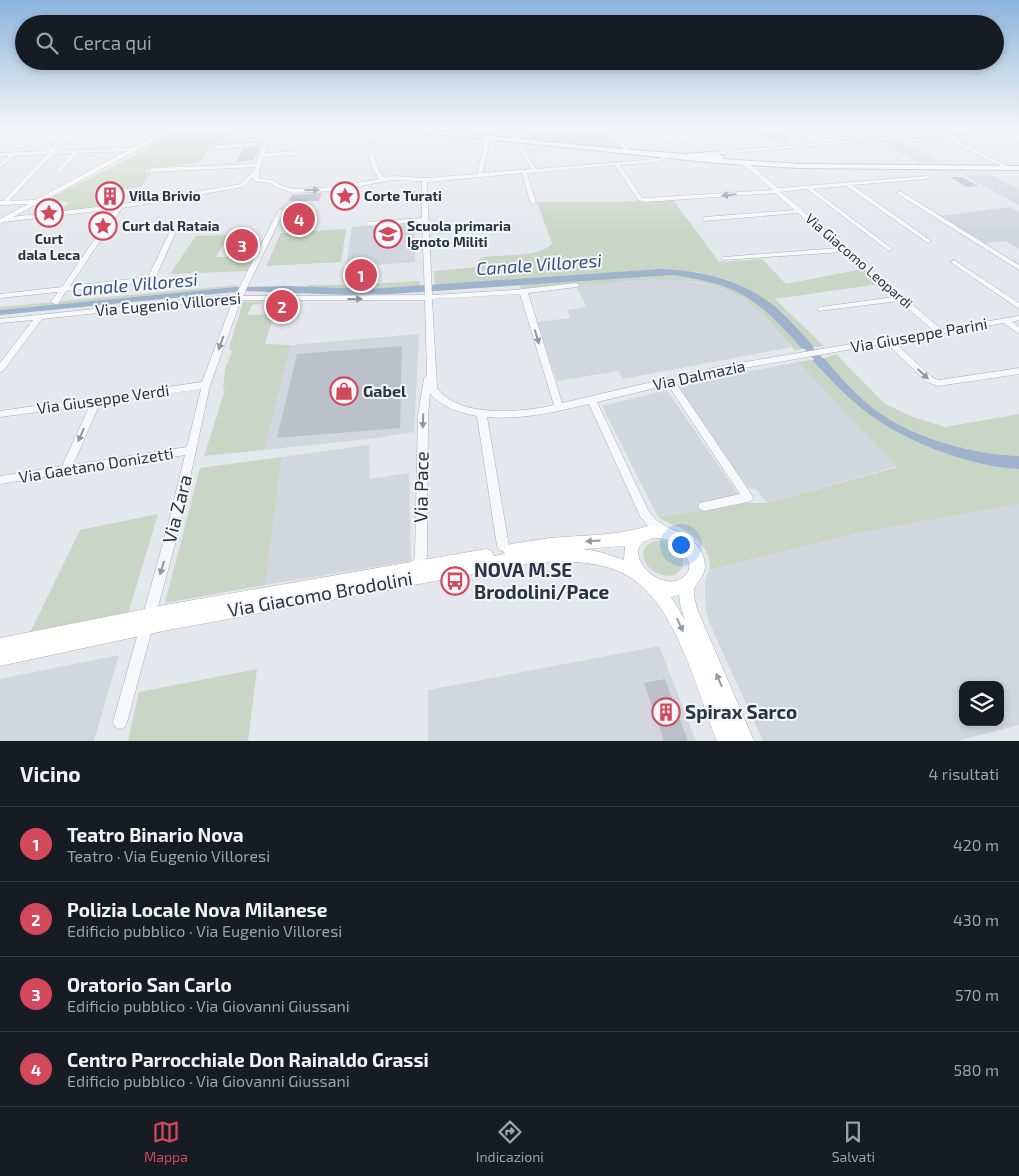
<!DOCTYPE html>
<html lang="it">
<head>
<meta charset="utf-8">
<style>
  :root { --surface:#171b24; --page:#20242c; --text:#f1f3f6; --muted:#9ea1a6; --line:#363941; --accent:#d1495b }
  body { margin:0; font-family:"Exo 2",sans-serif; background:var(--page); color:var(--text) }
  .controls { position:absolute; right:15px; bottom:15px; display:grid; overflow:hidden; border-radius:10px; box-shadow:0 2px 8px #0003 }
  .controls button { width:45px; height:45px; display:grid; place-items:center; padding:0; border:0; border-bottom:1px solid var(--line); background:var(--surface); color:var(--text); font:25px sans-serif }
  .you { position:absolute; left:680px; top:544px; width:18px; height:18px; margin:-12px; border:4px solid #fff; border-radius:50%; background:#1a73e8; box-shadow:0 0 0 8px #1a73e833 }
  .badge { display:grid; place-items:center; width:32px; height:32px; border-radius:50%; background:var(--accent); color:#fff; font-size:16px; font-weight:700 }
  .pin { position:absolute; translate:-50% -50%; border:2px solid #fff; box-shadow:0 1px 5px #0006 }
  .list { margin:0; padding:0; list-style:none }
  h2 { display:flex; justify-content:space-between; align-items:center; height:65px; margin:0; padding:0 20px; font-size:21px }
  h2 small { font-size:16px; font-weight:400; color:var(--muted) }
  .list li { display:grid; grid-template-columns:32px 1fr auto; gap:15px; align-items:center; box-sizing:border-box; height:75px; padding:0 20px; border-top:1px solid var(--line) }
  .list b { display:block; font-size:19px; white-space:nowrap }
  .list p { margin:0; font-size:16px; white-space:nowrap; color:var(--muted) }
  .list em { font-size:16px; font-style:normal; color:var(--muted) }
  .icon { flex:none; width:28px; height:28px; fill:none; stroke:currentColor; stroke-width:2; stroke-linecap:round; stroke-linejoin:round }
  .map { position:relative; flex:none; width:1019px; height:741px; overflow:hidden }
  .search { position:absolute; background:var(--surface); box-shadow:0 2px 8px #0003; left:15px; right:15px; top:15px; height:55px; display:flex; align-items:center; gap:12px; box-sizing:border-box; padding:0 18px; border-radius:28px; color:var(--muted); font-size:19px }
  .sheet { height:365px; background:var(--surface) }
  nav { display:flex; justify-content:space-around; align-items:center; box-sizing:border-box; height:70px; border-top:1px solid var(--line); background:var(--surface); font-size:14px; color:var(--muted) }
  nav a { display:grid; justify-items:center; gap:2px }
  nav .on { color:var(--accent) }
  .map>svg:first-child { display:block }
  .built { fill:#d2d6de; fill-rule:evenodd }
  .green { fill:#c9d6c5 }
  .water { fill:#9fb4cc }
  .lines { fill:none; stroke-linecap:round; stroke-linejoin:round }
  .canal { fill:#9fb4cc; fill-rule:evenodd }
  .building { fill:#bbc0ca }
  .street-casing { stroke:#a9aeb7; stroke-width:1 }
  .secondary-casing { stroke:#a9aeb7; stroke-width:1 }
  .primary-casing { stroke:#a3abb8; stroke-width:2 }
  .street { fill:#f7f8fa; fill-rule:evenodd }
  .secondary { fill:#fff; fill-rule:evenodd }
  .primary { fill:#fff; fill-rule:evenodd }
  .oneway { fill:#9196a0 }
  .oneway2 { fill:#959aa2 }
  .labels { text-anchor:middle; stroke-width:4; stroke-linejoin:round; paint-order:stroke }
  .far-poi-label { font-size:14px; font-weight:bold; fill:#2b3445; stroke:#f4f6f9; text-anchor:start }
  .far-street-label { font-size:14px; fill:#2b3445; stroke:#f4f6f9 }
  .street-label { font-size:16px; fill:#2b3445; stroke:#f4f6f9 }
  .poi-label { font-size:16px; font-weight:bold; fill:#2b3445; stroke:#f4f6f9; text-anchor:start }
  .water-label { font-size:18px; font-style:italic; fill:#34527a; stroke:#f4f6f9 }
  .near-street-label { font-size:19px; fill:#2b3445; stroke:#f4f6f9 }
  .near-poi-label { font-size:19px; font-weight:bold; fill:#2b3445; stroke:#f4f6f9; text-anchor:start }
</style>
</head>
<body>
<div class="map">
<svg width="1019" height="741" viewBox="0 0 1019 741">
  <rect width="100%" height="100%" fill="#e4e7ec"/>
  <path class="built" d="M533,128H602L624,149L570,144L565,140L558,143L531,140L526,133L535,131Z
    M898,140L942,164H921L882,141Z
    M963,175H992L1019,189V205Z
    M1010,207L1019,212V249L1006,241L985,243L941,216Z
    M414,223L415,262L346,267L352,227Z
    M673,278L717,287L740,297L757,309L792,347L623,379L619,371L557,381L537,322L570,318L567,310L586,307L576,285Z
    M419,334L414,432L369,439L264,450L291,345Z
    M798,362L897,466L767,503L757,490L748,488L676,385Z
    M667,390L744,503L658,517L602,406Z
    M369,445L370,479L409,473L411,561L265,585L282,457Z
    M1019,504V725L957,741H763L709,622L706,609L705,597V583L709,570L858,533ZM963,685H1000V722H963Z
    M659,646L696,741H428V690Z
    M119,655L94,741H0V679Z"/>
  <path class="green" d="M178,128H229L221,143L213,144L198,163L147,169L145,172L151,173L141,187L110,190L95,208L60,212L69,202L44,201L148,149H142Z
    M752,128H774L791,138L771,140Z
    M673,200L719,262L762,259L786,284L862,269L879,284L775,299L824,346L814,347L780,311L728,280L697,272L659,269L435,285L434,271L478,267V261L482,257C498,255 544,257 552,243L537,202H611Z
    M346,229L341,262L266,266L281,233Z
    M229,235L216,257L255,256L247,271L170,274L196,236Z
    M660,274C694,276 731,284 759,304C776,317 788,334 802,349L795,350C778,332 762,310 740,297C699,274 654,279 609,283C580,285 550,287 521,289L520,285Z
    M419,281L420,286C382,289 345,290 308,287V285H350Z
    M239,285L236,287L0,310V307Z
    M263,301L262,304L252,305L247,315L274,314L265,344L291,345L264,450L204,456L225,390L223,389L225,369L232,352L229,348L243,302Z
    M836,354L885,404L913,417L945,427L1019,414V456C969,454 908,437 869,405C852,391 838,374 824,358Z
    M808,360H812C830,379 848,399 870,415C906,442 974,468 1019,469V504L858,533L709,570C711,561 709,556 704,548C691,527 676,529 658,517L744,503H767L897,467L798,362Z
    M282,457L265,585L165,603L200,468Z
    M158,514L128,614L29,635L80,530Z
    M661,540C675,543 685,552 683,567L675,575C646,581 628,543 661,540Z
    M257,669L248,741H128L139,692Z"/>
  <path class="water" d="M659,269C702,270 747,281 780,311C792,322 803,335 814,347L802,349C758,299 739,284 672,275L391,294L346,295L245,291L0,315V310L236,287L290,286L368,289Z
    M824,358C838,374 852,391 869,405C908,437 969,454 1019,456V469C974,468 906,442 870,415C848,399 830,379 812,360Z"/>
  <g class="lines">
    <path class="canal" d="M800,340H806L828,364L829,366L828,368H822L800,344L799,342Z"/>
  </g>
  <path class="building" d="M259,147L254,160L237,162L243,148Z
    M950,177H962L978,186L966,187Z
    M120,189L110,204L99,205L110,190Z
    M322,193L319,201H288L292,195Z
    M402,346L400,428L277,438L297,354Z
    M665,679L688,741H664L644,683Z"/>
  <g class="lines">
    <g class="street-casing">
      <path id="street" d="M20,128H25L0,150V145Z
        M72,128H77L54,151L111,149L126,128H131L116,148L134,147L137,149L134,151L78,153L59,173L56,171L72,153L53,154L6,204H2V202L47,154L14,156L0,168V163L8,156L0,157V153L48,151Z
        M269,128H273L265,153L295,151L298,153L295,155L264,157L259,171V179L273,180L280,185L293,189L334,187L379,179L372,168L368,155L371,153L374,155L378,168L384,178L392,176L426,178L477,174L485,141L479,128H483L487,137L490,141L482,173L531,169L517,144L519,143L521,144L536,169L656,159L669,155V157L657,162L620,165L642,198H645L773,190C762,180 751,170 739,163L742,161L750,164L778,188L928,176V178L926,179L852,185L930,240V242L928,243L846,186L813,189L891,248L892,249L889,251L807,189L780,192L803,210L804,212L941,329L1019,316V320L1012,322L1019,327V334L1004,323L894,342L933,378L939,380L1019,368V374L938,386L927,382L886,343L722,372L676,383L753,497L752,500L748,502L704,511L700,509L698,506L700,503L740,494L668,385L597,402L648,510L656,520L669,528L671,532L669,536L665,537L648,526L640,516L589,404C553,412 524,420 487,417L509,546L507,550L503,551L499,550L497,546L477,416C459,412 442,408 430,393L428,415L427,557L423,567L412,574L408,572L406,568C408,563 413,562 415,557L418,415L424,378L427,375L425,300H241L210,385L179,529L127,722L125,727L120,729L115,727L113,722L167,529L185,455L0,484V476L62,466L90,405L0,417V411L202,382L233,300H218L42,319L3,371L0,372V363L33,320L0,323V319L218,296H235L278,211L281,209L284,211L243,296L425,295L422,222L368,226L365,224L368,222L422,218V181L392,180L334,191L293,193L276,187L270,183L254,181L253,177L243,187L122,208L70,286L148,277L172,227L177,226L178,227L154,281L66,291L58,304H55L51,302L58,292L0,298V294L62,287L115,209L3,222L0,220L3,218L123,204L241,184L253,171L255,167L152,172L149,170L152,168L256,164ZM615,165L638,200L645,202L775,193L794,210L705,217L702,219L705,221L798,213L839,248L724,257L722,258V260L843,252L894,297L821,307L817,309L818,311L899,301L933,330L722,366L672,378L669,377L665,379L562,403L528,293L576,287L580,285L576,283L514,290L432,295L427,183L428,182L522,173L530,202L533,204L536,202L527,173ZM520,294L554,405C521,413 459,418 437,388L432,299ZM201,389L187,447L73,465L100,403Z
        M359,128H363L369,145L365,144Z
        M506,128H510L518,141V142H514Z
        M603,128H608L628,148V150H624Z
        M643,128H648L650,130L663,129L666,130L709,128L669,133L688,149V151L686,152L663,132L649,133Z
        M745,128H751L779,147L816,143L792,128H798L823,143L896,136L881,128H887L902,136L922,134L912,128H918L930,135L928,136L711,155L710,154L713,152L773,147Z
        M951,128H957L964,132L960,133Z
        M938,133H942L1012,168L1007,169L938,135Z
        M256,143H258V145L217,149L214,147L217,145Z
        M900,191L1019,265V270L898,194L897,193Z
        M954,260L1019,303V309L952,263L951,262Z"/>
    </g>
    <g class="secondary-casing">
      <path id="secondary" d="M169,128H177L0,224V219L28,204L0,205V201L36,200Z
        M982,128H1007L1006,129L1019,135V139L998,130L928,137L925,135L928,133Z
        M651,525C673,526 704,539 705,566C705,577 695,582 694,590C693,596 696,603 697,609L754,741H717C698,693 678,614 637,582C610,560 565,560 533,563L163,631L0,666V638L165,605L486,549L491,551L494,556L505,554L503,551L506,546L511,544C524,542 537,540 550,538C584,535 619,536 651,525ZM653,538C658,538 663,538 668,540C681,546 700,566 682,578C663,592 626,560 642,543C645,541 650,539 653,538ZM625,546L624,560L600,552L583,549ZM679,595L681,609L685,620L671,597Z"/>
    </g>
    <g class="primary-casing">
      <path id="primary" d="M381,128H407L621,149L685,154L710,152L723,156V159L799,164L1019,166V170L799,168L717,163Z"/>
    </g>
    <use href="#street" class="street"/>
    <use href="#secondary" class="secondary"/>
    <use href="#primary" class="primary"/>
  </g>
  <defs><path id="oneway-solid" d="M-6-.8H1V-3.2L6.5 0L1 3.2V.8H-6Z" transform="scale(1.25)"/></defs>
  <g class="oneway">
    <use href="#oneway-solid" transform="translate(312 190) rotate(-2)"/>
    <use href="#oneway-solid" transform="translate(729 195) rotate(175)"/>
    <use href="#oneway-solid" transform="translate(355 299)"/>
    <use href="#oneway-solid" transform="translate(537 337) rotate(73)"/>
    <use href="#oneway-solid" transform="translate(221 343) rotate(110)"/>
    <use href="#oneway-solid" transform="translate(923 374) rotate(43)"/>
    <use href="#oneway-solid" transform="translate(423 421) rotate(92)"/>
    <use href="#oneway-solid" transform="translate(81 435) rotate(114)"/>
    <use href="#oneway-solid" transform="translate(162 568) rotate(106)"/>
  </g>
  <g class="oneway2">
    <use href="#oneway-solid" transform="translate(593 541) rotate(176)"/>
    <use href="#oneway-solid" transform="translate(680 625) rotate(65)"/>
    <use href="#oneway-solid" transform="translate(719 680) rotate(-113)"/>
  </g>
  <linearGradient id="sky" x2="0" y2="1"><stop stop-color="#8bb4dd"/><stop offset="0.55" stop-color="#f3f4f6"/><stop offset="1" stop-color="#f3f4f6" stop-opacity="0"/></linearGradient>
  <rect width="1019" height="232" fill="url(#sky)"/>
  <defs>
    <g id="building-ring" transform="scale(1.4375)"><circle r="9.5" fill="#f4f6f9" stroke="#d1495b" stroke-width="1.5"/><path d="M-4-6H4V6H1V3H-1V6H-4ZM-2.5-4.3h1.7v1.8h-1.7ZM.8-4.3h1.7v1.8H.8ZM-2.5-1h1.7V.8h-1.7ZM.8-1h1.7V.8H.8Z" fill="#d1495b"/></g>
    <g id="sight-ring" transform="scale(1.4375)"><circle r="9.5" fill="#f4f6f9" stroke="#d1495b" stroke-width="1.5"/><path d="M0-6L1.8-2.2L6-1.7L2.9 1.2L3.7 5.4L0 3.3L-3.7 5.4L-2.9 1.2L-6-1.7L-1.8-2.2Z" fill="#d1495b"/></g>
    <g id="school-ring" transform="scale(1.4375)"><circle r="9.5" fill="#f4f6f9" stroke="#d1495b" stroke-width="1.5"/><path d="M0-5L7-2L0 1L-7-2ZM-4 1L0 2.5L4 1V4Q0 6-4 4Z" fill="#d1495b"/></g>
    <g id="shop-ring" transform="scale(1.4375)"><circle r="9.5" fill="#f4f6f9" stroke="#d1495b" stroke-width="1.5"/><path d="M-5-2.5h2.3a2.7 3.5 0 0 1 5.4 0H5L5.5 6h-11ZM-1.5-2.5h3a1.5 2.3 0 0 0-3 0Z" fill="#d1495b"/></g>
    <g id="bus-ring" transform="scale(1.4375)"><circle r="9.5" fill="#f4f6f9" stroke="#d1495b" stroke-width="1.5"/><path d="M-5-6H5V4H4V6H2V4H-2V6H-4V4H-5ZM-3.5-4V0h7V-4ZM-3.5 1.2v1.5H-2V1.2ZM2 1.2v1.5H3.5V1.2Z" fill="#d1495b"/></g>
  </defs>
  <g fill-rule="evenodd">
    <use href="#building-ring" x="110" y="196"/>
    <use href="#sight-ring" x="345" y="196"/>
    <use href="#sight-ring" x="49" y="213"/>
    <use href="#sight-ring" x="103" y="226"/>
    <use href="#school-ring" x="388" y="234"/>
    <use href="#shop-ring" x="344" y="391"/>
    <use href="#bus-ring" x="455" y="581"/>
    <use href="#building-ring" x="666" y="712"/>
  </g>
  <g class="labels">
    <g class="far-poi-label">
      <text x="129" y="201">Villa Brivio</text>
      <text x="364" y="201">Corte Turati</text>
      <text x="122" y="231">Curt dal Rataia</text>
      <text x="407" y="231">Scuola primaria<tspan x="407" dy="16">Ignoto Militi</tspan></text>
      <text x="49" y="244" text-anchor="middle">Curt<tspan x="49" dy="16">dala Leca</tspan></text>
    </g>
    <g class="far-street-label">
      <text transform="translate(859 261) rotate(41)" y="5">Via Giacomo Leopardi</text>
    </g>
    <g class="street-label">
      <text transform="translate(168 304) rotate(-5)" y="6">Via Eugenio Villoresi</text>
      <text transform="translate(919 335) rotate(-10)" y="6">Via Giuseppe Parini</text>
      <text transform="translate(699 375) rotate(-12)" y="6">Via Dalmazia</text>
      <text transform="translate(103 399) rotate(-8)" y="6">Via Giuseppe Verdi</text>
      <text transform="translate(96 465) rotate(-9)" y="6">Via Gaetano Donizetti</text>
    </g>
    <g class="poi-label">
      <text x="363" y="397">Gabel</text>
    </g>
    <g class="water-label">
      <text transform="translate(539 265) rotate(-4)" y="6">Canale Villoresi</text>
      <text transform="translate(135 285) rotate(-5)" y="6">Canale Villoresi</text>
    </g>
    <g class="near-street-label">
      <text transform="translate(421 487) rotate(-89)" y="7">Via Pace</text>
      <text transform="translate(177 509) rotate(-76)" y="7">Via Zara</text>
      <text transform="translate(320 594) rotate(-10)" y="7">Via Giacomo Brodolini</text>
    </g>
    <g class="near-poi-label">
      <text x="474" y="577">NOVA M.SE<tspan x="474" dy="22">Brodolini/Pace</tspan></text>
      <text x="685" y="719">Spirax Sarco</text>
    </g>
  </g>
</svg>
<div class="controls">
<button><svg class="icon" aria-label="layers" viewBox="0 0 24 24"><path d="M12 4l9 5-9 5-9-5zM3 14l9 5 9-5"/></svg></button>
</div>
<div class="you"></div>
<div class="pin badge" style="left:361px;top:275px">1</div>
<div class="pin badge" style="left:282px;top:306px">2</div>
<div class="pin badge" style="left:242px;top:245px">3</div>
<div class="pin badge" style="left:299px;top:219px">4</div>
<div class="search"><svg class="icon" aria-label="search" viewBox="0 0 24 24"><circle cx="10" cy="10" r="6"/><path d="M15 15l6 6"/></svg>Cerca qui</div>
</div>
<section class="sheet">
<h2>Vicino<small>4 risultati</small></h2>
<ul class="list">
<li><span class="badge">1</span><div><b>Teatro Binario Nova</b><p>Teatro · Via Eugenio Villoresi</p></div><em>420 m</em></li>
<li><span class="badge">2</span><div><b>Polizia Locale Nova Milanese</b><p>Edificio pubblico · Via Eugenio Villoresi</p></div><em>430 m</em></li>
<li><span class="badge">3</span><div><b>Oratorio San Carlo</b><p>Edificio pubblico · Via Giovanni Giussani</p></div><em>570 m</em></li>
<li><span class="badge">4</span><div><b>Centro Parrocchiale Don Rainaldo Grassi</b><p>Edificio pubblico · Via Giovanni Giussani</p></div><em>580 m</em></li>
</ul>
</section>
<nav>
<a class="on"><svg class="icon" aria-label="map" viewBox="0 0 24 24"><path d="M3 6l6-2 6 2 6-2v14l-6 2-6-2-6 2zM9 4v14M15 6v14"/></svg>Mappa</a>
<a><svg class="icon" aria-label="directions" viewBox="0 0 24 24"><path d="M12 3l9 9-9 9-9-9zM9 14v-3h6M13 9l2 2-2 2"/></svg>Indicazioni</a>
<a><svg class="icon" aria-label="saved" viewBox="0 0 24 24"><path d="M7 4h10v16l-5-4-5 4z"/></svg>Salvati</a>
</nav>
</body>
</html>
